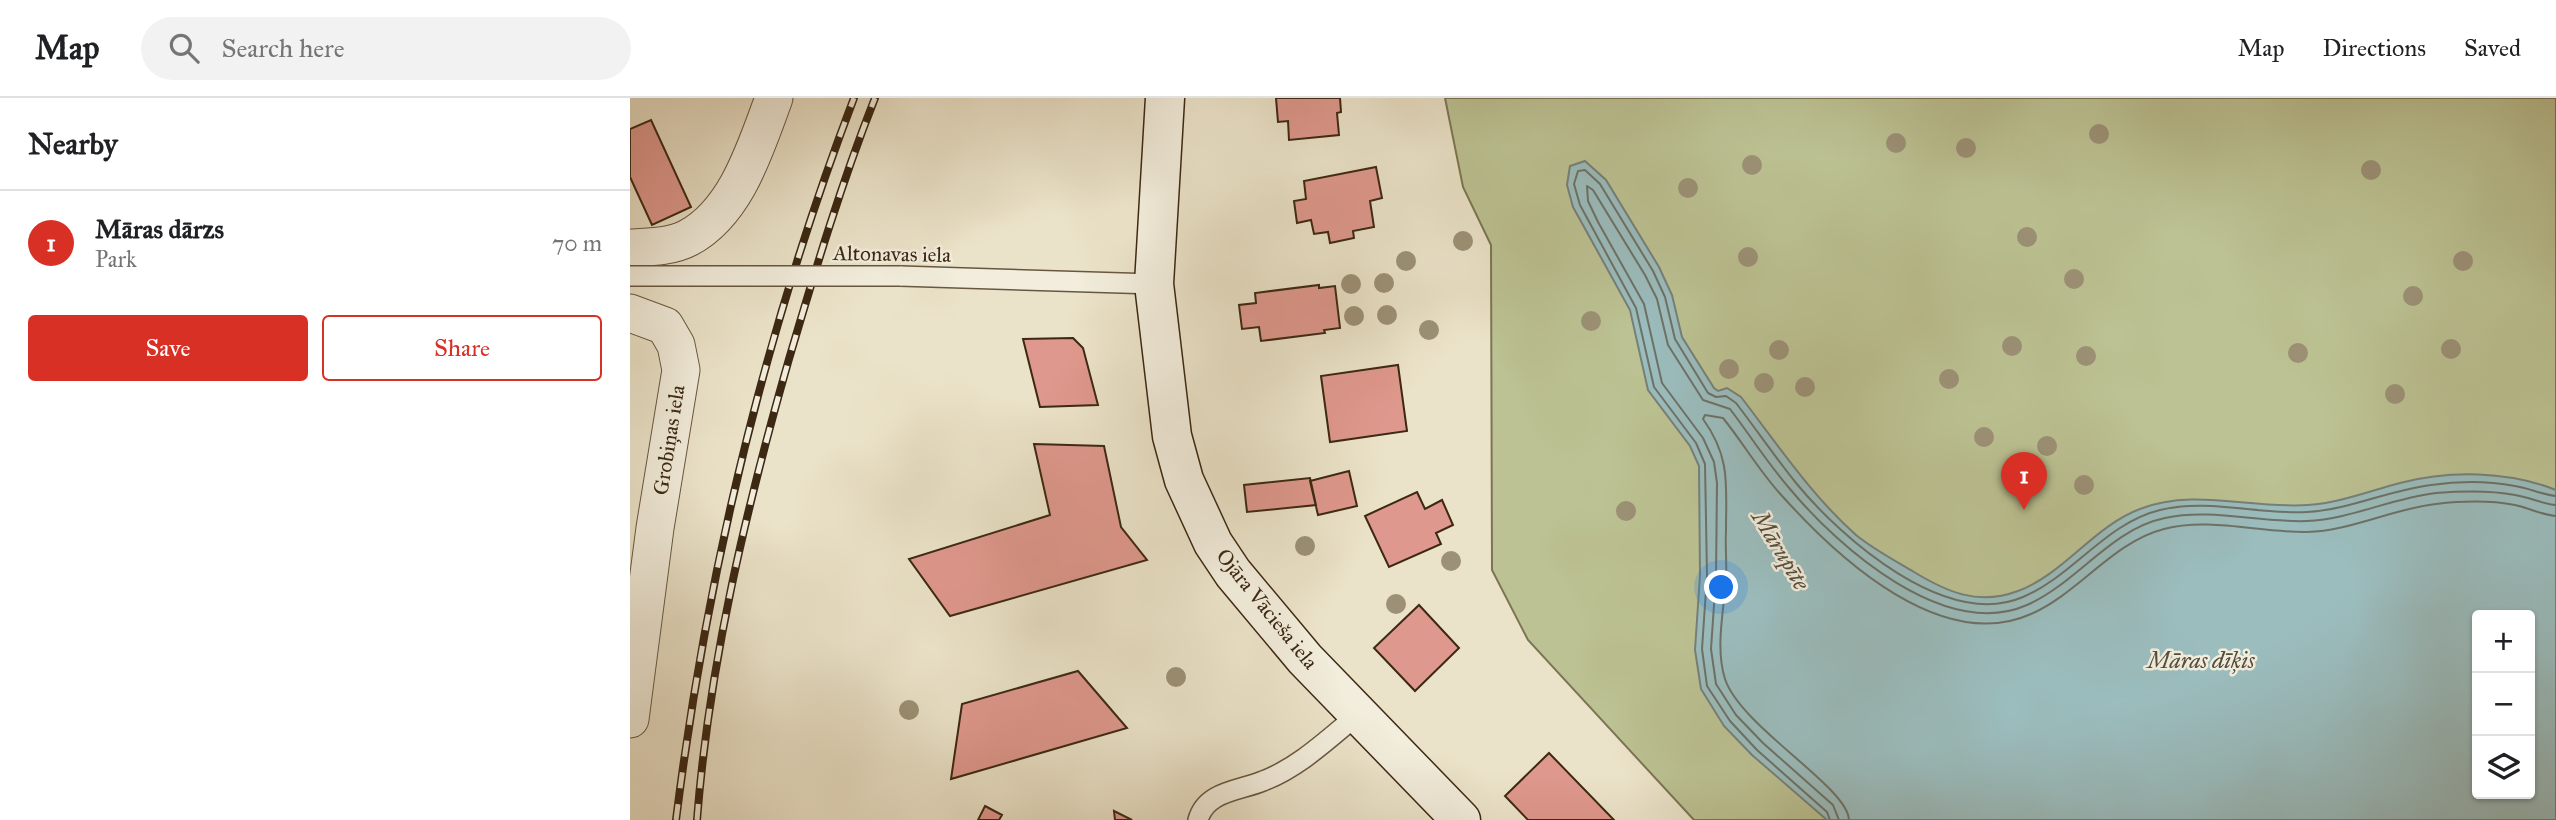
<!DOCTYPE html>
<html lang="en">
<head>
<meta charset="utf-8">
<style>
  :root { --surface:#fff; --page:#f2f2f2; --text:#202124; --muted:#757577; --line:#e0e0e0; --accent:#d93025 }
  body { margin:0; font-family:"IM FELL Great Primer",serif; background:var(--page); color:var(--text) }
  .controls { position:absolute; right:21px; bottom:21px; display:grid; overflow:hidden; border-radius:7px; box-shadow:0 2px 5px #0004 }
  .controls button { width:63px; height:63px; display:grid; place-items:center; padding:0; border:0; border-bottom:2px solid var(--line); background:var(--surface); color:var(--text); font:35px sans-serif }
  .you { position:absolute; left:1092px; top:490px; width:24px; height:24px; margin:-18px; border:5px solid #fff; border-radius:50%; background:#1a73e8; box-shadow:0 0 0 10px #1a73e833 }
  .badge { display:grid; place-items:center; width:46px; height:46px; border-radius:50%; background:var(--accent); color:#fff; font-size:23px; font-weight:700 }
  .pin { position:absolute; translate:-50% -58px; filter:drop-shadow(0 2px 4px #0008) }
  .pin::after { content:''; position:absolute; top:37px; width:24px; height:21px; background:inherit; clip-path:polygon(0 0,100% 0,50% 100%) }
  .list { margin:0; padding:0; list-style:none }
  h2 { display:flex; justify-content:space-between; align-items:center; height:91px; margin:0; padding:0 28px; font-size:30px }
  h2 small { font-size:23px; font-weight:400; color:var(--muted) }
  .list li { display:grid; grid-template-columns:46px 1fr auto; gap:21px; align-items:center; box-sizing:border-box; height:105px; padding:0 28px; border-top:2px solid var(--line) }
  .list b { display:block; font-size:26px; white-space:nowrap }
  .list p { margin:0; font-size:23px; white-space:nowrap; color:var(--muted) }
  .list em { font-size:23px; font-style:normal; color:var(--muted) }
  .actions { display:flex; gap:14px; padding:21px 28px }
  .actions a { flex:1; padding:16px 0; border:2px solid var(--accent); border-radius:7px; text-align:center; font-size:24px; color:var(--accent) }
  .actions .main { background:var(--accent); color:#fff }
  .icon { flex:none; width:38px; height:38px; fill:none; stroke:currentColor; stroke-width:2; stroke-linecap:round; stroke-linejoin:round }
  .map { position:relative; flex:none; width:1926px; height:722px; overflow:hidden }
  header { display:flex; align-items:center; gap:42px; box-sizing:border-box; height:98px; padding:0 35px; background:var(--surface); border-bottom:2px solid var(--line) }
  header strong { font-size:33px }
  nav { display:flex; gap:38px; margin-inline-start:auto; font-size:24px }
  .search { width:490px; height:63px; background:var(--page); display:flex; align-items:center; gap:18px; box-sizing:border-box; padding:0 24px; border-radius:38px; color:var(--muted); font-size:26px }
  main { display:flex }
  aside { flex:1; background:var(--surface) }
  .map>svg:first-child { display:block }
  .green { fill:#bcc293; stroke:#7c7553; stroke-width:2; fill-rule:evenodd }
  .water { fill:#9bbdbe; stroke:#75817a; stroke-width:2; fill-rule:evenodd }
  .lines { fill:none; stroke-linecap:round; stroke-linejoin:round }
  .shore { stroke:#6c7268; stroke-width:2 }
  .building { fill:#df988d; stroke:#3c2813; stroke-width:2 }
  .lane-casing { stroke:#685740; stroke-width:22 }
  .street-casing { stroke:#685740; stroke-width:39 }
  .secondary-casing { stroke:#3c2813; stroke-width:41 }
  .lane { stroke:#f2eddc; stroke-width:19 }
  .street { stroke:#f2eddc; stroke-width:37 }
  .secondary { stroke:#f2eddc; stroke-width:38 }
  .rail-casing { stroke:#3c2813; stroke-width:8 }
  .rail { stroke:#f2eddc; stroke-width:5; stroke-dasharray:16; stroke-linecap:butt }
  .lane-bridge-casing { stroke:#685740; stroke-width:22; stroke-linecap:butt }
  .lane-bridge { stroke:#f2eddc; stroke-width:19 }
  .tree { fill:#9c9176 }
  .labels { text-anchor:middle; stroke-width:5; stroke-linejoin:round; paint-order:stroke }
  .street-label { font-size:21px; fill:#3c2813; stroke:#f2eddc }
  .water-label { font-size:23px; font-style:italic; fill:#544d3e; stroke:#f2eddc }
</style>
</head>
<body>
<header>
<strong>Map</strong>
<div class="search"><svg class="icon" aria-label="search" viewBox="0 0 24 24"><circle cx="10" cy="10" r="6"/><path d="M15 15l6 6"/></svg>Search here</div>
<nav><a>Map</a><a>Directions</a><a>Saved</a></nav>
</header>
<main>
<aside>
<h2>Nearby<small></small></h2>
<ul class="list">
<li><span class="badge">1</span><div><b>Māras dārzs</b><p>Park</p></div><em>70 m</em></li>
</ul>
<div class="actions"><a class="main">Save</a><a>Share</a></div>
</aside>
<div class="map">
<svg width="1926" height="722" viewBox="0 0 1926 722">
  <rect width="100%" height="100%" fill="#ebe3c9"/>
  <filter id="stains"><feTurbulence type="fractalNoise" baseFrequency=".00286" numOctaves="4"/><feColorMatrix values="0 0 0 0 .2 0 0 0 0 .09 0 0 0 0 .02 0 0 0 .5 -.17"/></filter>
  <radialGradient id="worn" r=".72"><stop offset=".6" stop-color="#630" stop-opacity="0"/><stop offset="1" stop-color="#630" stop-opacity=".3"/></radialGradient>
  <path class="green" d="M815,0H1926V722H1064L898,542L862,472L861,147L833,89ZM1847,517H1900V696H1847Z"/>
  <path class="water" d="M955,63L976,82L1029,169L1042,197L1052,239L1084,290L1088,293L1097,290L1111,299C1148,347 1181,397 1226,437C1243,451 1264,462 1284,474C1317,494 1348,508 1388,493C1434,476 1464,428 1510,411C1564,390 1621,411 1678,407C1709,405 1740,393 1770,385C1820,372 1878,373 1926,392V722H1197L1122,657L1094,628L1071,591L1065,552L1070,477L1069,368L1060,348L1018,292L1000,212L943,109L937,87L940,68ZM1847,517H1900V696H1847Z"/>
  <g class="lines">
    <path class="shore" d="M1200,722L1197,714L1127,652L1100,623L1077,588L1072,551L1077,477L1075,366L1066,345L1024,289L1006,210L950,107L944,86L948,73L955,72L970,86L1023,173L1035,199L1045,241L1078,295L1086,299L1096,298L1106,305C1126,331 1145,359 1166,385C1212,441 1316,532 1393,499C1443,478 1476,425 1530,412C1578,400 1629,417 1677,414C1719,412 1759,392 1801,387C1829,383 1858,383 1885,388C1899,390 1913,397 1926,398
      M1209,722L1203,707L1133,645L1106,617L1086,586L1081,551L1086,478L1087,385L1084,364L1073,340L1032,285L1014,206L968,124L958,103L957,88L963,92L1015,177L1027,201L1038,247L1073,302L1100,311C1120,337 1138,366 1160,391C1209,450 1315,543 1397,507C1447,485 1481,431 1535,420C1581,410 1630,425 1677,423C1721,421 1762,400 1806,395C1832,393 1859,392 1885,397C1899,399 1912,406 1926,407
      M1219,722C1218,689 1111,629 1095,581C1085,549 1094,513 1096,480C1097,465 1095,448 1096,433C1096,387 1101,360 1073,321L1075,317L1093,320C1114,346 1131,376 1154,400C1209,461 1312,556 1401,516C1449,495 1483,444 1534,431C1579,419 1631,435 1677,434C1720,433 1762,411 1806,406C1832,403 1859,402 1885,407C1899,410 1912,417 1926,418"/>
  </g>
  <path class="building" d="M646,0H710L711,14L707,15L709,37L659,42L658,23L648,24Z
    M21,22L61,109L22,127L0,79V31Z
    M746,69L752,100L740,103L744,129L723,133L724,140L700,145L698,134L684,136L681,122L667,125L664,103L676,101L674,83Z
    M689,187V190L705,188L710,230L694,232L695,235L631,243L629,229L612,231L609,207L626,205L625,195Z
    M443,240L453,250L468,307L410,309L393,241Z
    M768,267L777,333L700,344L691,278Z
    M404,346L474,348L491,429L517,462L320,518L279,461L420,417Z
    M719,373L727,408L688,417L680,383Z
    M680,380L686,407L617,414L614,387Z
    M787,394L795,411L812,402L823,427L806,435L811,446L759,469L735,418Z
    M789,507L829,550L785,593L744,550Z
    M448,573L497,630L321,681L332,606Z
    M919,655L984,722H898L875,698Z
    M355,708L372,717L369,722H348Z
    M484,713L502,722H485Z"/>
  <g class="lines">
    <g class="lane-casing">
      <path id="lane" d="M270,178L524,186
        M568,722C576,693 609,693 633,683C670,669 700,639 730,615"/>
    </g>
    <g class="street-casing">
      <path id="street" d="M0,150C19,149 41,149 58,140C107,114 126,48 144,0
        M0,215L35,228L46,247L51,272L25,430L0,621"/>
    </g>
    <g class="secondary-casing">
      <path id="secondary" d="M535,0L524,186L542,338L554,382L583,445L603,475L675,561L831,722"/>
    </g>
    <use href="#lane" class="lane"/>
    <use href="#street" class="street"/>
    <use href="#secondary" class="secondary"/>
    <g class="rail-casing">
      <path id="rail" d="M46,722C77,474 135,233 224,0
        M67,722C79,566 116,411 159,261C185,173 211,86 245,0"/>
    </g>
    <use href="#rail" class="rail"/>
    <g class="lane-bridge-casing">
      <path id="lane-bridge" d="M0,178H270"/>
    </g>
    <use href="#lane-bridge" class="lane-bridge"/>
  </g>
  <g class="tree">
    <circle cx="1469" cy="36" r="10"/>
    <circle cx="1266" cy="45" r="10"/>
    <circle cx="1336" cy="50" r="10"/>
    <circle cx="1122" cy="67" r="10"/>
    <circle cx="1741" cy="72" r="10"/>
    <circle cx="1058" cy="90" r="10"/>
    <circle cx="1397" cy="139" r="10"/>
    <circle cx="833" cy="143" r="10"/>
    <circle cx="1118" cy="159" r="10"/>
    <circle cx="776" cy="163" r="10"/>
    <circle cx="1833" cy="163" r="10"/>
    <circle cx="1444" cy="181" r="10"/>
    <circle cx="754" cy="185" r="10"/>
    <circle cx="721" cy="186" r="10"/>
    <circle cx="1783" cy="198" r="10"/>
    <circle cx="757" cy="217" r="10"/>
    <circle cx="724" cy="218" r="10"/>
    <circle cx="961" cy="223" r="10"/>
    <circle cx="799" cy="232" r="10"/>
    <circle cx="1382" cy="248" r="10"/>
    <circle cx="1821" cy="251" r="10"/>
    <circle cx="1149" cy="252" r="10"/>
    <circle cx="1668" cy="255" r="10"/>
    <circle cx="1456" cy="258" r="10"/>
    <circle cx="1099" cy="271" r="10"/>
    <circle cx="1319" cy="281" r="10"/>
    <circle cx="1134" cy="285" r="10"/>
    <circle cx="1175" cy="289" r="10"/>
    <circle cx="1765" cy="296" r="10"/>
    <circle cx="1354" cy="339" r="10"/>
    <circle cx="1417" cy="348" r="10"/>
    <circle cx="1454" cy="387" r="10"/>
    <circle cx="996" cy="413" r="10"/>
    <circle cx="675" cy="448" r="10"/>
    <circle cx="821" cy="463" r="10"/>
    <circle cx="766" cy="506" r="10"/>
    <circle cx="546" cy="579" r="10"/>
    <circle cx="279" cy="612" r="10"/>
  </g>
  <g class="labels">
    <g class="street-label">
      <text transform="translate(262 156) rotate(1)" y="7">Altonavas iela</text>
      <text transform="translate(39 342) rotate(-81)" y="7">Grobiņas iela</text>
      <text transform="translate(637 511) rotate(51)" y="7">Ojāra Vācieša iela</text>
    </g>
    <g class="water-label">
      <text transform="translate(1151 452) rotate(59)" y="8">Mārupīte</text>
      <text x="1571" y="570">Māras dīķis</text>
    </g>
  </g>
  <rect width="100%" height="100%" filter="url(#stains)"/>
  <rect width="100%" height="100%" fill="url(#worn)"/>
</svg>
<div class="controls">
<button>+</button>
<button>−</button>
<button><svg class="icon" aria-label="layers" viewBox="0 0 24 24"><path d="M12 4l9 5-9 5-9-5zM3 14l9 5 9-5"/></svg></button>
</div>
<div class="you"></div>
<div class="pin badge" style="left:1394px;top:412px">1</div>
</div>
</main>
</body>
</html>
